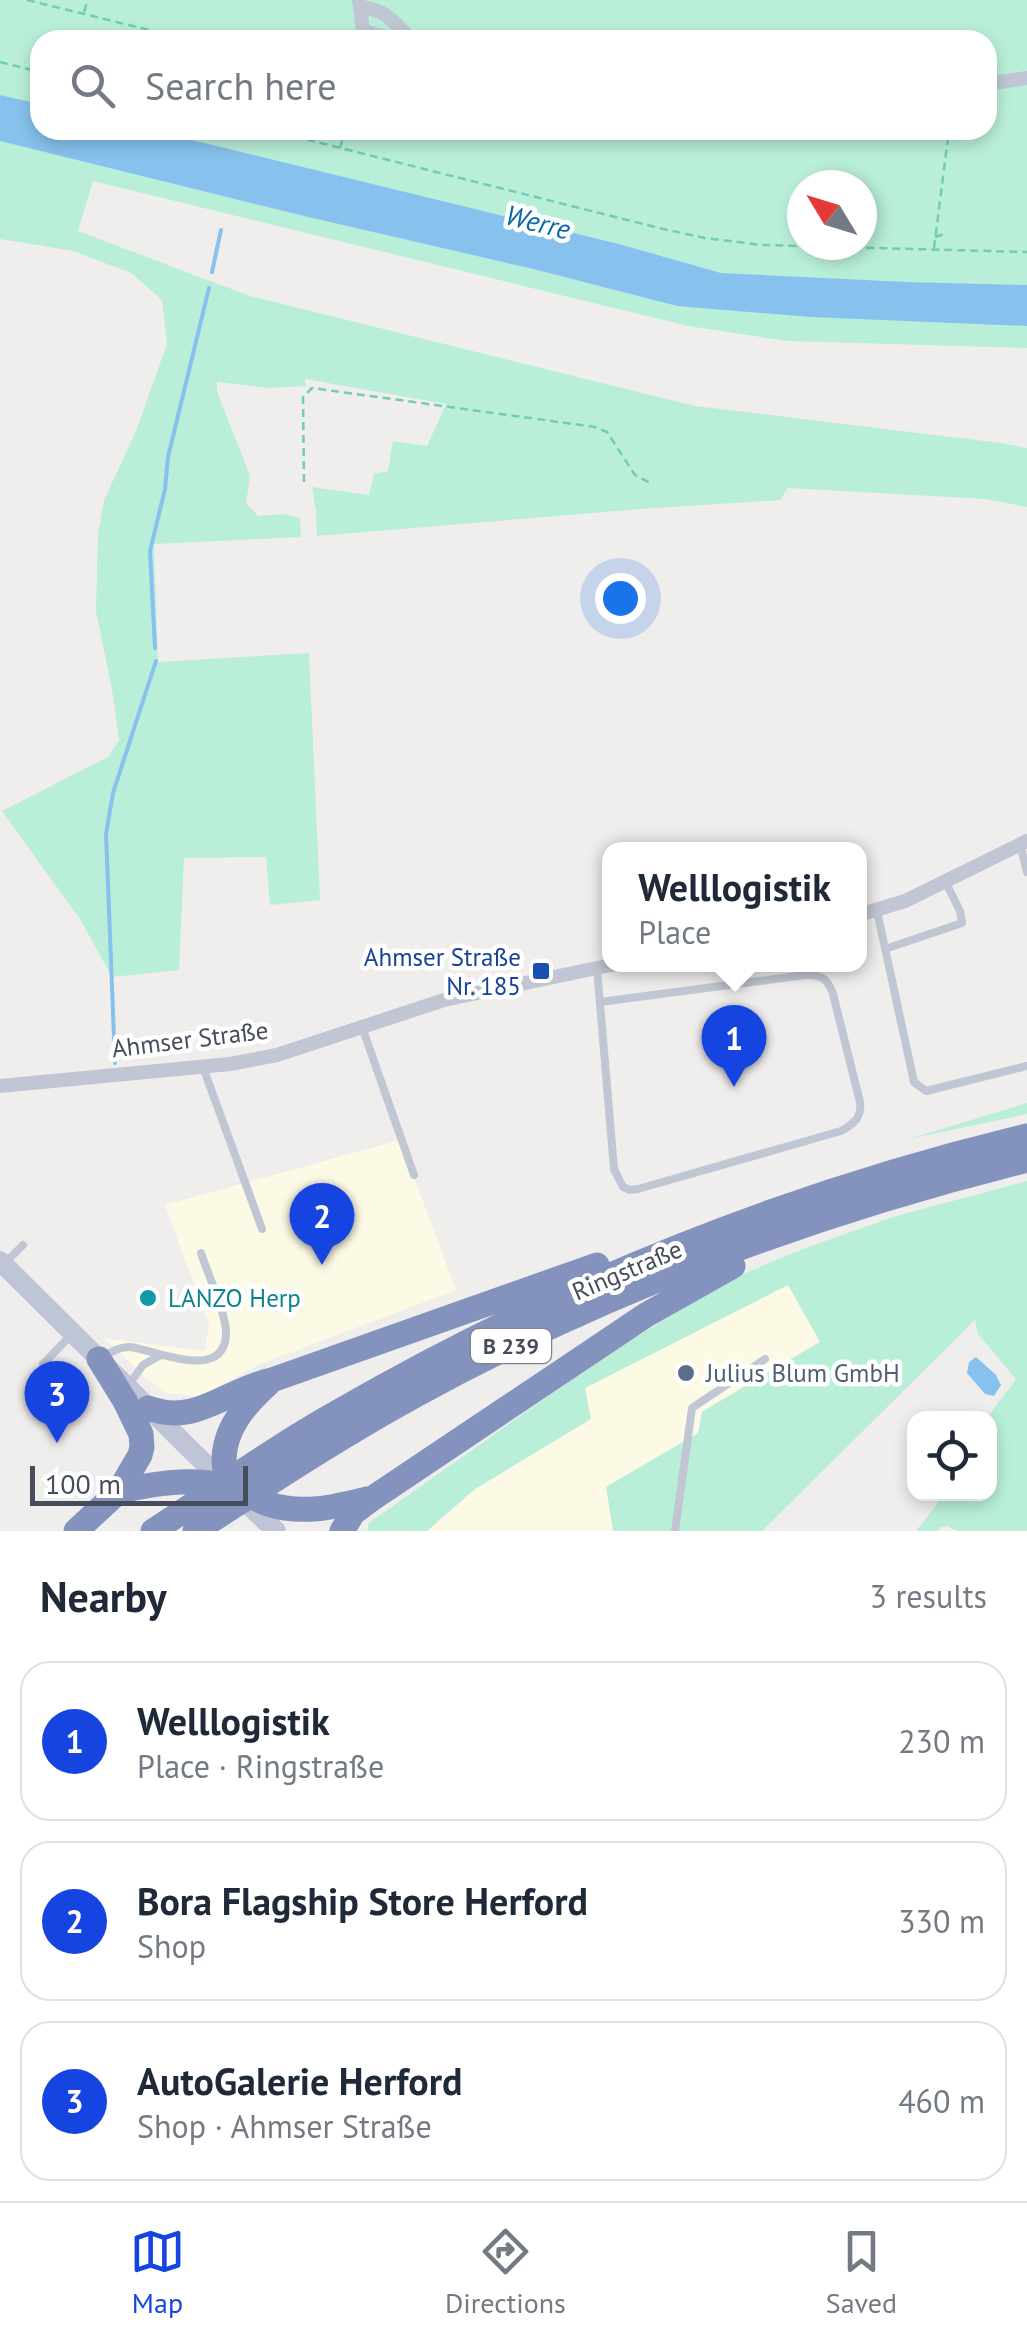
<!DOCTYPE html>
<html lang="en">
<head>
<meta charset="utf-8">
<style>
  :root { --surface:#fff; --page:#f2f2f3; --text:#1f2937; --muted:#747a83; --line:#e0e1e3; --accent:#1644e1 }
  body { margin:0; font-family:"PT Sans",sans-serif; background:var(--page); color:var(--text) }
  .controls { position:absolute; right:30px; bottom:30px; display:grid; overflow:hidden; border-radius:20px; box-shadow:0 5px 15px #0003 }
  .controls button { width:90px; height:90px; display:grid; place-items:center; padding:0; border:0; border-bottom:2px solid var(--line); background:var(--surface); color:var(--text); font:50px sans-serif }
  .compass { position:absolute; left:787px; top:170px; width:90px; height:90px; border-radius:50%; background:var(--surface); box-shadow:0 5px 15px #0003; rotate:308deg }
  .scale { position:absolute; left:30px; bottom:25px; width:218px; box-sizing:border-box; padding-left:10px; border:5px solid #454c5b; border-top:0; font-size:28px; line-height:35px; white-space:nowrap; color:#454c5b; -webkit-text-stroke:8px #fff; paint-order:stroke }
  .you { position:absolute; left:620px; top:598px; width:35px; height:35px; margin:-25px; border:8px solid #fff; border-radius:50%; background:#1a73e8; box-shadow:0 0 0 15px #1a73e833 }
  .badge { display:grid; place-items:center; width:65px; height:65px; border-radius:50%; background:var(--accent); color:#fff; font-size:32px; font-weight:700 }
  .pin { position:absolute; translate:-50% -82px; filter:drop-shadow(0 2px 5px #0008) }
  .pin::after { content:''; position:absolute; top:52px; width:35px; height:30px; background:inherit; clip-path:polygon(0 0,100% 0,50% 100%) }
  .popup { position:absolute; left:602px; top:842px; width:265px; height:130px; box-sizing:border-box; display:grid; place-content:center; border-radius:20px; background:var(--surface); filter:drop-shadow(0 2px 8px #0005); font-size:32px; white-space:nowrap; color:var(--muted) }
  .popup b { font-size:38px; color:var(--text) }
  .popup::after { content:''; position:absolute; left:50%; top:100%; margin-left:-20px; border:20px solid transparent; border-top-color:var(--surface) }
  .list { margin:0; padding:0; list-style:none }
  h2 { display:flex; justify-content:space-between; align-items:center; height:130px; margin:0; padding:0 40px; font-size:42px }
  h2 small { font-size:32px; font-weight:400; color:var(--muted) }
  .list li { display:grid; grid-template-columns:65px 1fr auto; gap:30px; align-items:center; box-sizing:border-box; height:160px; margin:0 20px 20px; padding:0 20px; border:2px solid var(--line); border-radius:30px }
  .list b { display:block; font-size:38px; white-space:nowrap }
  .list p { margin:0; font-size:32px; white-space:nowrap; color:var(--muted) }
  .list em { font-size:32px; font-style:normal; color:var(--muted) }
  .icon { flex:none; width:55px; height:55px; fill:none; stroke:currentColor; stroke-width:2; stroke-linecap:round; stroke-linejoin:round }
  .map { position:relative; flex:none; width:1027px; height:1531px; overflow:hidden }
  .search { position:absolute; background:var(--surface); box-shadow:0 5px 15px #0003; left:30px; right:30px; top:30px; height:110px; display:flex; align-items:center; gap:25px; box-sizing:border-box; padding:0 35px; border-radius:30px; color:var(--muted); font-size:38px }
  .sheet { height:670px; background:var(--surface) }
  nav { display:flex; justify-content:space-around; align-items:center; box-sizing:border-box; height:140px; border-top:2px solid var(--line); background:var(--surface); font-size:28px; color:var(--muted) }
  nav a { display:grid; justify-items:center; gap:5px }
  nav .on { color:var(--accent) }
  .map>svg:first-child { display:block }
  .commercial { fill:#fcfae5 }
  .green { fill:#b9efd9; fill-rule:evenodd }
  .water { fill:#86c2ed }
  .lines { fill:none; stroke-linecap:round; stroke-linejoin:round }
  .stream { stroke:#86c2ed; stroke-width:4 }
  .path { stroke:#71cdb3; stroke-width:2.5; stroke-dasharray:8 5; stroke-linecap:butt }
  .lane { stroke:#c0c6d3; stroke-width:8 }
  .street { stroke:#c0c6d3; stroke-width:14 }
  .secondary { stroke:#bfc5d7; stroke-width:20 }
  .highway { stroke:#8393bd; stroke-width:25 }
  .transit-dot { fill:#1a4fb4; stroke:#fff; stroke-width:4 }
  .culture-dot { fill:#0f9aa8; stroke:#fff; stroke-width:4 }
  .service-dot { fill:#5c6f8a; stroke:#fff; stroke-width:4 }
  .labels { text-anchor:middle; stroke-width:9; stroke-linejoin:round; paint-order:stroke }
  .shield { fill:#fff; stroke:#7d828c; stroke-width:2.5 }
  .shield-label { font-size:22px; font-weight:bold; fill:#454c5b }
  .transit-label { font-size:25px; fill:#164399; stroke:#fff; text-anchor:end }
  .street-label { font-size:25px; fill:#454c5b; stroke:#fff }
  .culture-label { font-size:25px; fill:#0d838f; stroke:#fff; text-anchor:start }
  .service-label { font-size:25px; fill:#4e5e75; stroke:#fff; text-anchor:start }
  .water-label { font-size:28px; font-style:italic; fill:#0a66a9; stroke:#fff }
</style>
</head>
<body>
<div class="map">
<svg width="1027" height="1531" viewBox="0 0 1027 1531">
  <rect width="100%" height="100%" fill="#f0eded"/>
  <path class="commercial" d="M400,1140L456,1290L260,1364L200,1396L166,1393L145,1377L104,1338L205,1351L209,1324L165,1205Z
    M788,1284L820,1341L702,1411L699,1433L607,1487L613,1531H427L475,1489L591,1419L584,1388Z"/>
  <path class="green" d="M0,0H1027V285L908,282L721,273L619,244L151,130H987V40H40V104L0,95ZM802,185H862V245H802Z
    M0,141L308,217L533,269L677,306L1027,326V348L787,341L688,326L93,181L78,231L250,296L695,406L1001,443L1027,448V507L985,499L788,488L780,500L641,509L317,536L316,511L312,487L369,495L374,474L388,471L393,441L427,446L446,404L305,379L306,386L269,388L217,382V391L250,476L246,503L258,516L283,514L300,518L301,537L154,544L158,662L309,653L320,900L270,905L266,857L184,858L179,970L112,977L80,919L2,811L108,757L119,740L112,689L96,612L98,534L104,500L136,431L167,344L162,300L131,273L73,251L0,239Z
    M1027,1103V1114L909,1139Z
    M1027,1181V1531H957L948,1526L941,1527L938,1531H916L945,1494H990V1418H987L1016,1379L978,1334L975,1320L762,1531H613L606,1487L698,1433L702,1412L820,1342L788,1285L585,1388L591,1419L475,1489L427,1531H367L369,1523L602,1358L729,1280L800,1250L896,1216Z"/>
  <path class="water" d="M0,95L40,104V130H151L619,244L721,273L908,282L1027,285V326L811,317L677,306L533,269L308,217L0,141Z
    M976,1357L996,1375L1001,1385L994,1396L985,1394L967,1373L969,1362Z"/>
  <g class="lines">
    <path class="stream" d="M212,272L221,230
      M155,648L150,551L165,489L168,457L209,288
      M115,1063L106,834L113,793L156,661"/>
    <path class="path" d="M27,0L190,40
      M84,12L88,0
      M0,62L40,72
      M269,130L659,228L705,238L762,245L1027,252
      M340,148L345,130
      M935,237L947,233
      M934,248L949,130
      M304,482L303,397L312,388L595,427L607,432L635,475L652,484"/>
    <path class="lane" d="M1020,844L1027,872
      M877,911L914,1082L926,1091L1027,1066
      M885,949L962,923L960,911L945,881
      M597,968L614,1169L623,1187L630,1190L638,1189L841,1131C854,1124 862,1117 860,1102L833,994C828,979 821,974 805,975L600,1002
      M362,1027L414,1175
      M203,1067L262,1229
      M4,1264L23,1245
      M101,1358C110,1353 120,1346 130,1347C155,1350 222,1382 226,1336C228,1318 207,1272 201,1253
      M43,1364L73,1333
      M130,1383L143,1365L159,1356
      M675,1531L692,1408L765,1359"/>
    <path class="street" d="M359,0L363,31L396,40
      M361,7C389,11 392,21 412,40
      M987,84L1027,78
      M859,915L905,901L1027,841
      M0,1086L230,1064L277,1055L444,1000L616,964"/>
    <path class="secondary" d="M0,1261L197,1456L276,1531"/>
    <path class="highway" d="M148,1408C197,1426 225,1390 272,1380L597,1265
      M119,1491C154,1484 190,1477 226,1486C241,1490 254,1499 268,1504C302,1515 334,1507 367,1499
      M227,1494C228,1482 225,1472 224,1461C224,1428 246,1404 268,1384
      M76,1531L119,1491L140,1455L142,1447L141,1434L125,1401L99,1359
      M153,1531C214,1491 274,1448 338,1412C553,1288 786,1194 1027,1136
      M195,1531C267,1485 339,1437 414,1396C607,1290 814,1213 1027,1160
      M342,1531L353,1513L373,1498L646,1315L733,1266"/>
  </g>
  <rect class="transit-dot" x="531" y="961" width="20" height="20" rx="5"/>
  <circle class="culture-dot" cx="148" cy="1298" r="10"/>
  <circle class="service-dot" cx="686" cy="1373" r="10"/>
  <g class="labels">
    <rect class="shield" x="471" y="1329" width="80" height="34" rx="8"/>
    <g class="shield-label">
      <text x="511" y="1354">B 239</text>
    </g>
    <g class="transit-label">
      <text x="521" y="966">Ahmser Straße<tspan x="521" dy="29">Nr. 185</tspan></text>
    </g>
    <g class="street-label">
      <text transform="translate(190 1039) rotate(-7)" y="9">Ahmser Straße</text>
      <text transform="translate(627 1270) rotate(-23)" y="9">Ringstraße</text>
    </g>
    <g class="culture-label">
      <text x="168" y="1307">LANZO Herp</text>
    </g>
    <g class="service-label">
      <text x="706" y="1382">Julius Blum GmbH</text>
    </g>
    <g class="water-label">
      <text transform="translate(538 222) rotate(14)" y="10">Werre</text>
    </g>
  </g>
</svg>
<div class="controls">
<button><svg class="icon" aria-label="locate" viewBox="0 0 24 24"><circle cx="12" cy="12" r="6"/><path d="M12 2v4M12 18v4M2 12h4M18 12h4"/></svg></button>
</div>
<svg class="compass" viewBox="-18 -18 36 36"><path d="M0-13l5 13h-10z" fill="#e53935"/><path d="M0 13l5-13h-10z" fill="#747a83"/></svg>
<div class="scale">100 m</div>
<div class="you"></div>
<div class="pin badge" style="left:734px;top:1087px">1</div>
<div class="popup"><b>Welllogistik</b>Place</div>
<div class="pin badge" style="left:322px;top:1265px">2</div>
<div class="pin badge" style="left:57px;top:1443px">3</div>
<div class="search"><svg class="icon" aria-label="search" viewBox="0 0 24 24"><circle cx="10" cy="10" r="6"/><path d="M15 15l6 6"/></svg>Search here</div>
</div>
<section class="sheet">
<h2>Nearby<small>3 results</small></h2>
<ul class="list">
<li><span class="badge">1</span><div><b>Welllogistik</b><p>Place · Ringstraße</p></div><em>230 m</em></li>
<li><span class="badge">2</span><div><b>Bora Flagship Store Herford</b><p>Shop</p></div><em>330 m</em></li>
<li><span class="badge">3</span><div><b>AutoGalerie Herford</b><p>Shop · Ahmser Straße</p></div><em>460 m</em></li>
</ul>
</section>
<nav>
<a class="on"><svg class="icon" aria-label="map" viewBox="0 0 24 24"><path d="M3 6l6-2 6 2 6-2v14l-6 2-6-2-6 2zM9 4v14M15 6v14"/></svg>Map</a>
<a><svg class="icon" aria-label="directions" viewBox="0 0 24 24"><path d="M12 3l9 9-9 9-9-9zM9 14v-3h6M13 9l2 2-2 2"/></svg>Directions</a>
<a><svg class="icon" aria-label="saved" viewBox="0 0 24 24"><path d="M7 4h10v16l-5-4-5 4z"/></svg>Saved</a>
</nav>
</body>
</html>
